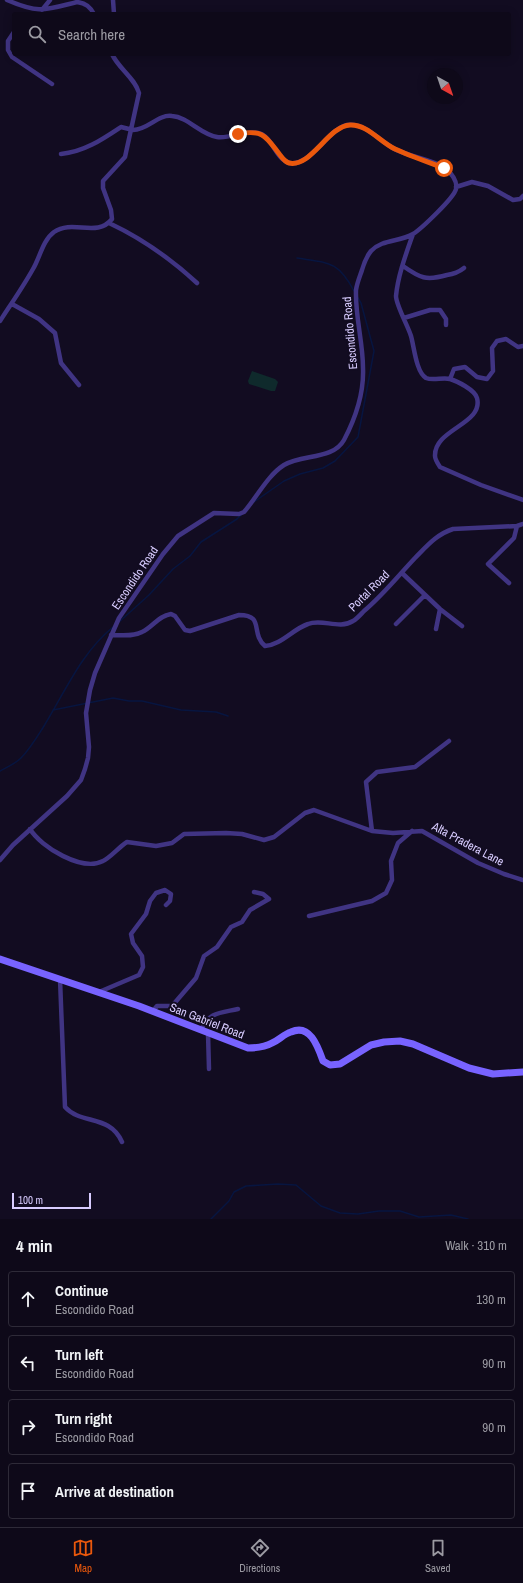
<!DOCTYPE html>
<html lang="en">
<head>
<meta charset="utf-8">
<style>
  :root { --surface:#0e0919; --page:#1c1726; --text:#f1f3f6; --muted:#9b9aa2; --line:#2e2a38; --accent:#ea580c }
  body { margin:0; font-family:"Archivo Narrow",sans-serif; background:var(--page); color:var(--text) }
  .compass { position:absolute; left:427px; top:68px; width:36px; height:36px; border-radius:50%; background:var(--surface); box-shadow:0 2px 10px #0003; rotate:140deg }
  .scale { position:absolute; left:12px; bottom:10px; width:79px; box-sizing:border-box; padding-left:4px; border:2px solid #d8ccff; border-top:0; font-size:11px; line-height:14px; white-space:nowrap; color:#d8ccff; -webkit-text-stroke:3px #120c21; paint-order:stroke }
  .stop { position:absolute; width:12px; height:12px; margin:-9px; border:3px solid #ea580c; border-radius:50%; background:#fff }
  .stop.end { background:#ea580c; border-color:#fff; box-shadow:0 1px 4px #0008 }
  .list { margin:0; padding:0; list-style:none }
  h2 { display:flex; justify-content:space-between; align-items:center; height:52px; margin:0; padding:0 16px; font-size:17px }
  h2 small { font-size:13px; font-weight:400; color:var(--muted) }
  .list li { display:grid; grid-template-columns:26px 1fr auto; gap:12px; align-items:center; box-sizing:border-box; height:56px; margin:0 8px 8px; padding:0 8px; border:1px solid var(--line); border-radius:4px }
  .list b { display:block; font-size:15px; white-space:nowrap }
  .list p { margin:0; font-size:13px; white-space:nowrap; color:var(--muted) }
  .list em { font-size:13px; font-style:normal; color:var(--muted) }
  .icon { flex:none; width:22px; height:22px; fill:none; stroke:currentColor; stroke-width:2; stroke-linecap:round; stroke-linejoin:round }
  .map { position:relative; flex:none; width:523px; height:1219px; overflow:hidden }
  .search { position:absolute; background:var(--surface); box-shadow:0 2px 10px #0003; left:12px; right:12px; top:12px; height:44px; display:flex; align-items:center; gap:10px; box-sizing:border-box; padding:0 14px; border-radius:4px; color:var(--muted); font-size:15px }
  .sheet { height:308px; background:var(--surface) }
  nav { display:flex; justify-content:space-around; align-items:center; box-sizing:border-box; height:56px; border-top:1px solid var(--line); background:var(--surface); font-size:11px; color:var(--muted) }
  nav a { display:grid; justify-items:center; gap:2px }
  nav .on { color:var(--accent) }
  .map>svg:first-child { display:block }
  .pitch { fill:#0f2a2c }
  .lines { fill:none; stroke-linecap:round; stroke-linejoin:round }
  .stream { stroke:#071540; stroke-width:1.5 }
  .street { stroke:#403483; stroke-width:4.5 }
  .secondary { stroke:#7863ff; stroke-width:7 }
  .route { stroke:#ea580c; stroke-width:5 }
  .labels { text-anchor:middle; stroke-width:4; stroke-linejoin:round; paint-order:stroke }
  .street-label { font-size:12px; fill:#d8ccff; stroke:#120c21 }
</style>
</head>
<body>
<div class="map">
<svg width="523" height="1219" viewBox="0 0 523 1219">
  <rect width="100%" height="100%" fill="#120c21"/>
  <path class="pitch" d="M252,371L275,379L278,382L275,391H271L249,384L248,381Z"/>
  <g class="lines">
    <path class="stream" d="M297,258C329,263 338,261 354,291
      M254,502L284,481L300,474L323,468L335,461L358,437L374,351L361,303L357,296
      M119,622L149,595L173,569L190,556L201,542L237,519L242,514
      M53,710L113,698L129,701H142L181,710L216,712L228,716
      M0,771C7,767 15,764 21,758C30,749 37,737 44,726C65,692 81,653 113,627
      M211,1219L229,1201L234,1192L246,1186L278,1184L296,1185L321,1206L340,1213L358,1214L379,1211H400L419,1217L451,1215L468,1219"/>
    <path class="street" d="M7,0C39,14 45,10 77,2C86,3 90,7 94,14
      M113,0L114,14
      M42,10L50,0
      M14,32L8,41V50L12,57L52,84
      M456,187L472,182L488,186L513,200L520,199L523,196
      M109,223C141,238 171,259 197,283
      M413,234C406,254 398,275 396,296C396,305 408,326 411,336C414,346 416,372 426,378C433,381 443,377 450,379C457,381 475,390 477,398C484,424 434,429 435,456C435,459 438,464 440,467L481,485L523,500
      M403,266C420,278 426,281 447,275C454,274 459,272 464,268
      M12,304L39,319L55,333L61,363L79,385
      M404,318L430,310H440L446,319V325
      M0,321C11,304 23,287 33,269C40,257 43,240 54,232C73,219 97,238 112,219L111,210L103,188V181L125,157L139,93C135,78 118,68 112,54
      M450,379L454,369L465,367L477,377L487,379L493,371L492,348L497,341L506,339L518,347L523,346
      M402,573L440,609L462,626
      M509,583L488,564L514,538L517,526
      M396,624L425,595
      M436,629L440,609
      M111,635C121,635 133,637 142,632C153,627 158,616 171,614L175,616L185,630L190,631L239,615C265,615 250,633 265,646C281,645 293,629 308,624C322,618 339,630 353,621C357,619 361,614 364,611C383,595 398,576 415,558C427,546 437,534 453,529L517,526L523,524
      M30,829C41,847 82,872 103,861C110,858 119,847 127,842L156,846L172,843L184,834L226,833L242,834L264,840L274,837L305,813L314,810L372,831L393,833L422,831L478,863L504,874L523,880
      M372,831L366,782L377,772L415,767L449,741
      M0,860L13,845L67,796L81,780L85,769L88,758L89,747L86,713L90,690L95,673L119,618L163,554L178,536L214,513L239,514L244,512C257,497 267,476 284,465C302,454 333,460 344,440C355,419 364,392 363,368C363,342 355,316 356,290C357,283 360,276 362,270C364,263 367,256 371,251C382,239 400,242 413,234C421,229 454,198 456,189C458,182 451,172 445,168C429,158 407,157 391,147C378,139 363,122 347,125C328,129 310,167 290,163C275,160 273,136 258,133C244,130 230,139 217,137C200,134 188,117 172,116C158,114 148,130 133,130C129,129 125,128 121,127C103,139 84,152 61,154
      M309,916L372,901L386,893L392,880L391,861L398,843L412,831
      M60,979L65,1107C81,1125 110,1114 122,1142
      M99,992L139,975L143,967L142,956L133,943L131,934L146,914L150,901L156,893L165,890L171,894L170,901L166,905
      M153,1011L157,1006H172L196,978L204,956L217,947L231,927L242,922L250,910L269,899L263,894L254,892
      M201,1030C209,1012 220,1013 238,1009
      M208,1033L209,1069"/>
    <path class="secondary" d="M0,959L139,1006L248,1048C256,1048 265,1047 272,1043C279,1040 284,1034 291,1032C310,1023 318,1047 323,1061L330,1065L340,1064L371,1045L384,1042L400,1041L413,1044L469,1068L493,1074L523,1072"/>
  </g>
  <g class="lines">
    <path class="route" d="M238,134C264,129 266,137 280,155C283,159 285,162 289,163C311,168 328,126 350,125C367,124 380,142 395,149C410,156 428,162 444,168"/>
  </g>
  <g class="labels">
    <g class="street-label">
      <text transform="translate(350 333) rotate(-95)" y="4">Escondido Road</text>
      <text transform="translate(135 578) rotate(-56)" y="4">Escondido Road</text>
      <text transform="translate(369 591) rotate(-45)" y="4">Portal Road</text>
      <text transform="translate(468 844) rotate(28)" y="4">Alta Pradera Lane</text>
      <text transform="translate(207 1021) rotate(21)" y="4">San Gabriel Road</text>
    </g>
  </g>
</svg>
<svg class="compass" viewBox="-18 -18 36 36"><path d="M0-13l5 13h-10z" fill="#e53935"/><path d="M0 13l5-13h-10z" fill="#9b9aa2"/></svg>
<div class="scale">100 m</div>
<div class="stop" style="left:444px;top:168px"></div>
<div class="stop end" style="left:238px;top:134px"></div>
<div class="search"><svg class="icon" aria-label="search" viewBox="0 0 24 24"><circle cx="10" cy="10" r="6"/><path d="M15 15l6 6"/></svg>Search here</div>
</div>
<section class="sheet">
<h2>4 min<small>Walk · 310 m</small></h2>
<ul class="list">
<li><svg class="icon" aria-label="ahead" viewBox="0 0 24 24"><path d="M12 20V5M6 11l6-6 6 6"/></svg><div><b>Continue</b><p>Escondido Road</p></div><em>130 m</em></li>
<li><svg class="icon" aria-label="left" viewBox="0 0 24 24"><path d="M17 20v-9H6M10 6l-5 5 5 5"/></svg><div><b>Turn left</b><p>Escondido Road</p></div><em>90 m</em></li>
<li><svg class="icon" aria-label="right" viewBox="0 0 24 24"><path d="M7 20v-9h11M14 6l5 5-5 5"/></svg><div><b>Turn right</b><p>Escondido Road</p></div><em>90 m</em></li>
<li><svg class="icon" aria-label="arrive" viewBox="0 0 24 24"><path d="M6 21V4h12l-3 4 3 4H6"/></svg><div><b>Arrive at destination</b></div></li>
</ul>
</section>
<nav>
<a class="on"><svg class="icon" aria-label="map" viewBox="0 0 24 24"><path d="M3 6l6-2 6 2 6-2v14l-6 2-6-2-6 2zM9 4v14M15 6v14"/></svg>Map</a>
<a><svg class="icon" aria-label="directions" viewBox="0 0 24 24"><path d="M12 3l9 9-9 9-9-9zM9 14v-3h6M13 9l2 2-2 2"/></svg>Directions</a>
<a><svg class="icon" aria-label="saved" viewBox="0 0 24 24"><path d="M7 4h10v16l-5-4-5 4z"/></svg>Saved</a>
</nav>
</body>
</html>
